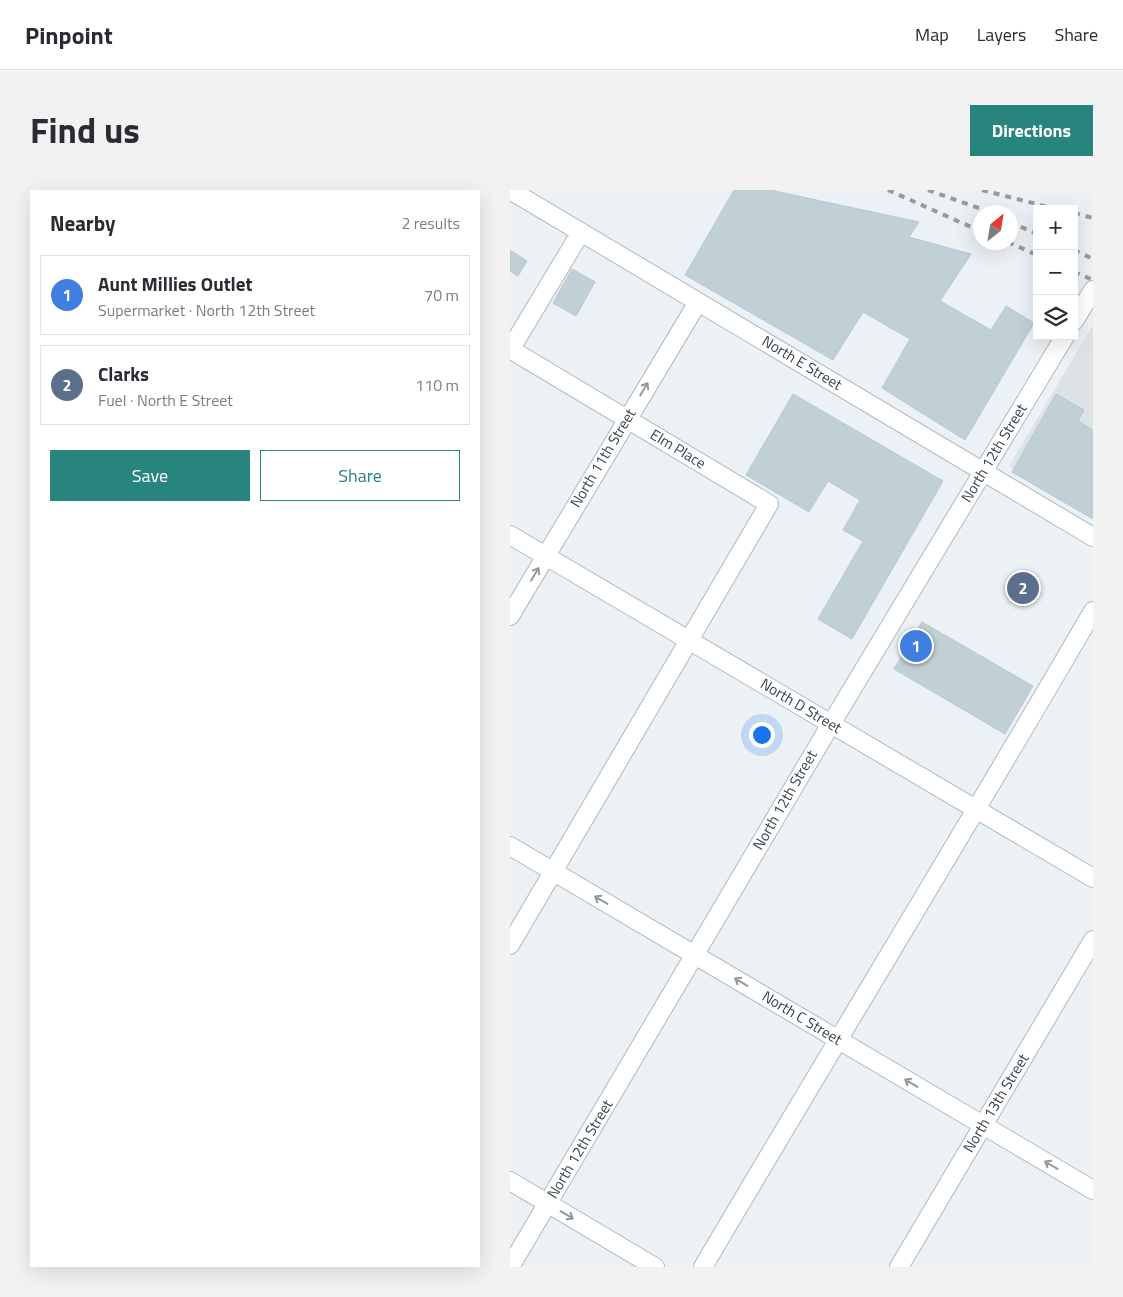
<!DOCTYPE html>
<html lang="en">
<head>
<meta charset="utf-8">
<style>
  :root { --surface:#fff; --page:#f2f2f3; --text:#2b2b33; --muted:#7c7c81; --line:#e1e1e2; --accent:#28857e }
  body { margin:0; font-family:"Titillium Web",sans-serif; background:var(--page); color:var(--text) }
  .controls { position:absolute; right:15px; top:15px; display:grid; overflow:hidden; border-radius:0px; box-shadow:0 5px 20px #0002 }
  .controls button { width:45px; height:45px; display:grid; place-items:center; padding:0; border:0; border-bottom:1px solid var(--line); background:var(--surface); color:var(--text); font:25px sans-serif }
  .compass { position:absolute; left:463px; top:15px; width:45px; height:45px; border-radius:50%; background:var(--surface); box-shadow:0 5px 20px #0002; rotate:30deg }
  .you { position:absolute; left:251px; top:544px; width:18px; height:18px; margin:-12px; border:4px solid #fff; border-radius:50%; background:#1a73e8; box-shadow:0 0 0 8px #1a73e833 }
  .badge { display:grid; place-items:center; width:32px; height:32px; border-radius:50%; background:var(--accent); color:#fff; font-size:16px; font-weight:700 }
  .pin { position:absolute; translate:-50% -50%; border:2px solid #fff; box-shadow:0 1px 5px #0006 }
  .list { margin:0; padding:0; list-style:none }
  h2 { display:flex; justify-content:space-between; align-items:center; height:65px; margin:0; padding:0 20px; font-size:21px }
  h2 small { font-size:16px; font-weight:400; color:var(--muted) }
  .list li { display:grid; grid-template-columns:32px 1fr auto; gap:15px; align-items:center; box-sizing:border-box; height:80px; margin:0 10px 10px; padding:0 10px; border:1px solid var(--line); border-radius:0px }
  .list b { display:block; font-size:19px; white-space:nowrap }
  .list p { margin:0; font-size:16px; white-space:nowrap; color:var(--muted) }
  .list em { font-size:16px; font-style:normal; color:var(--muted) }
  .actions { display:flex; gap:10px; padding:15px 20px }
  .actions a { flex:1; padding:11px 0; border:1px solid var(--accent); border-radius:0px; text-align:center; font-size:18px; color:var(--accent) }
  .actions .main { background:var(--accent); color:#fff }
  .icon { flex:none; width:28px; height:28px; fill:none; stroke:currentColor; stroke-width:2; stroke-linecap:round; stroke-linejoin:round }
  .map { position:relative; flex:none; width:583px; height:1077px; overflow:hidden; border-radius:0px }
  header { display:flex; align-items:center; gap:30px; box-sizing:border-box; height:70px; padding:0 25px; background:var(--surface); border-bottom:1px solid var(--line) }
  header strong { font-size:24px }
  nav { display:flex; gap:28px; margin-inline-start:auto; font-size:18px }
  .intro { display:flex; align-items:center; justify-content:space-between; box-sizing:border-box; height:120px; padding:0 30px }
  h1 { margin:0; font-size:35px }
  .button { padding:12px 22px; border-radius:0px; background:var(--accent); color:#fff; font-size:18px; font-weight:700 }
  main { display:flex; gap:30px; padding:0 30px }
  aside { flex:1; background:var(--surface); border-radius:0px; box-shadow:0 5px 20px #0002 }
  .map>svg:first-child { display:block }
  .industrial { fill:#dde3e5 }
  .building { fill:#c1d0d7; stroke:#b5c8d2 }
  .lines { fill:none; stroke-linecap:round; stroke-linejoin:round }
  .minor-casing { stroke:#aebac1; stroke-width:20 }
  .minor { stroke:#fff; stroke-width:18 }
  .rail { stroke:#9a9a9a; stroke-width:4; stroke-dasharray:6 6; stroke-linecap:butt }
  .oneway { stroke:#92989b }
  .labels { text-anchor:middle; stroke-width:4; stroke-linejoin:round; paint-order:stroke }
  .street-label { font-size:15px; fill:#39444a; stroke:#fff }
</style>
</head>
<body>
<header>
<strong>Pinpoint</strong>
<nav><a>Map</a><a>Layers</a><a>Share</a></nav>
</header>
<div class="intro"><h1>Find us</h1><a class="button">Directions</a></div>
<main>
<aside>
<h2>Nearby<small>2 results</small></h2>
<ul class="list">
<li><span class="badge" style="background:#3f7fe0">1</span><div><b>Aunt Millies Outlet</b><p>Supermarket · North 12th Street</p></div><em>70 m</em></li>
<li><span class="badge" style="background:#5c6f8a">2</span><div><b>Clarks</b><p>Fuel · North E Street</p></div><em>110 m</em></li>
</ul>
<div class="actions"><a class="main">Save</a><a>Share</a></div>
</aside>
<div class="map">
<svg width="583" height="1077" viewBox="0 0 583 1077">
  <rect width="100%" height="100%" fill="#ecf1f5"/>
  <path class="industrial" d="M583,135V326L499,276Z"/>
  <path class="building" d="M224,0H260L409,32L399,47L461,64L430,111L481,140L496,116L524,133L455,250L372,198L400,149L353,122L323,170L175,85Z
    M0,60L17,71L8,86L0,81Z
    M62,79L85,92L66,126L43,113Z
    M283,204L433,291L342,449L308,429L353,351L333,340L350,310L318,291L299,322L236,285Z
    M546,204L574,220L568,231L583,240V329L502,282Z
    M412,432L523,496L495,544L384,479Z"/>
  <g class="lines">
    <g class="minor-casing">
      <path id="minor" d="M0,0L583,347
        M564,131L583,100
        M0,159L259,314L0,755
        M0,160L71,42
        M0,345L583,688
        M0,426L188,112
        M0,656L583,1000
        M0,991L145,1077
        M0,1077L321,534L555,146
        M193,1077C322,858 455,641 583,421
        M389,1077L583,750"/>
    </g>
    <use href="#minor" class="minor"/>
    <path class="rail" d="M378,0L470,41
      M418,0L480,22
      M472,0L546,19
      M564,23L583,28
      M500,32L527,44
      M498,52L527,65
      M564,60L583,69
      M564,82L583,90"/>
  </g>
  <defs><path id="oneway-shaft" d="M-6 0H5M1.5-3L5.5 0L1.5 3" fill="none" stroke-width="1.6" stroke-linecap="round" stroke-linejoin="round" transform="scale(1.25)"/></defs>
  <g class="oneway">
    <use href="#oneway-shaft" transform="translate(134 199) rotate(-59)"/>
    <use href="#oneway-shaft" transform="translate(25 384) rotate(-59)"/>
    <use href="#oneway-shaft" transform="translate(91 710) rotate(-149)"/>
    <use href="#oneway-shaft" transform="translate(231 792) rotate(-149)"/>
    <use href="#oneway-shaft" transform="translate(401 893) rotate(-149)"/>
    <use href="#oneway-shaft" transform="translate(541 975) rotate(-149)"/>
    <use href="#oneway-shaft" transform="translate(57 1025) rotate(31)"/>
  </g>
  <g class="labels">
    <g class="street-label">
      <text transform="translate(292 173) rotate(31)" y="5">North E Street</text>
      <text transform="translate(168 259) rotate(31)" y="5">Elm Place</text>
      <text transform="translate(484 263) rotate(-59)" y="5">North 12th Street</text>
      <text transform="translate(93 268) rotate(-59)" y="5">North 11th Street</text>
      <text transform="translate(291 516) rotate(31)" y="5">North D Street</text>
      <text transform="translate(275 610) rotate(-60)" y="5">North 12th Street</text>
      <text transform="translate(292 828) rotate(31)" y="5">North C Street</text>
      <text transform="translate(486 913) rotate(-59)" y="5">North 13th Street</text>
      <text transform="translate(70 959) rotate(-59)" y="5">North 12th Street</text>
    </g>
  </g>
</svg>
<div class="controls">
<button>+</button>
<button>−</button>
<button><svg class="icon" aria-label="layers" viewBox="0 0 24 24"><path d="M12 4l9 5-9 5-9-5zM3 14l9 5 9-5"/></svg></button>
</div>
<svg class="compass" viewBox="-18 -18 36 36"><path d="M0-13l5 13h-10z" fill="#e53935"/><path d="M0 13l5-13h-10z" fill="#7c7c81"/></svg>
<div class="you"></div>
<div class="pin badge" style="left:406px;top:456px;background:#3f7fe0">1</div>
<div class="pin badge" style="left:513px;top:398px;background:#5c6f8a">2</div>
</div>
</main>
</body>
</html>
